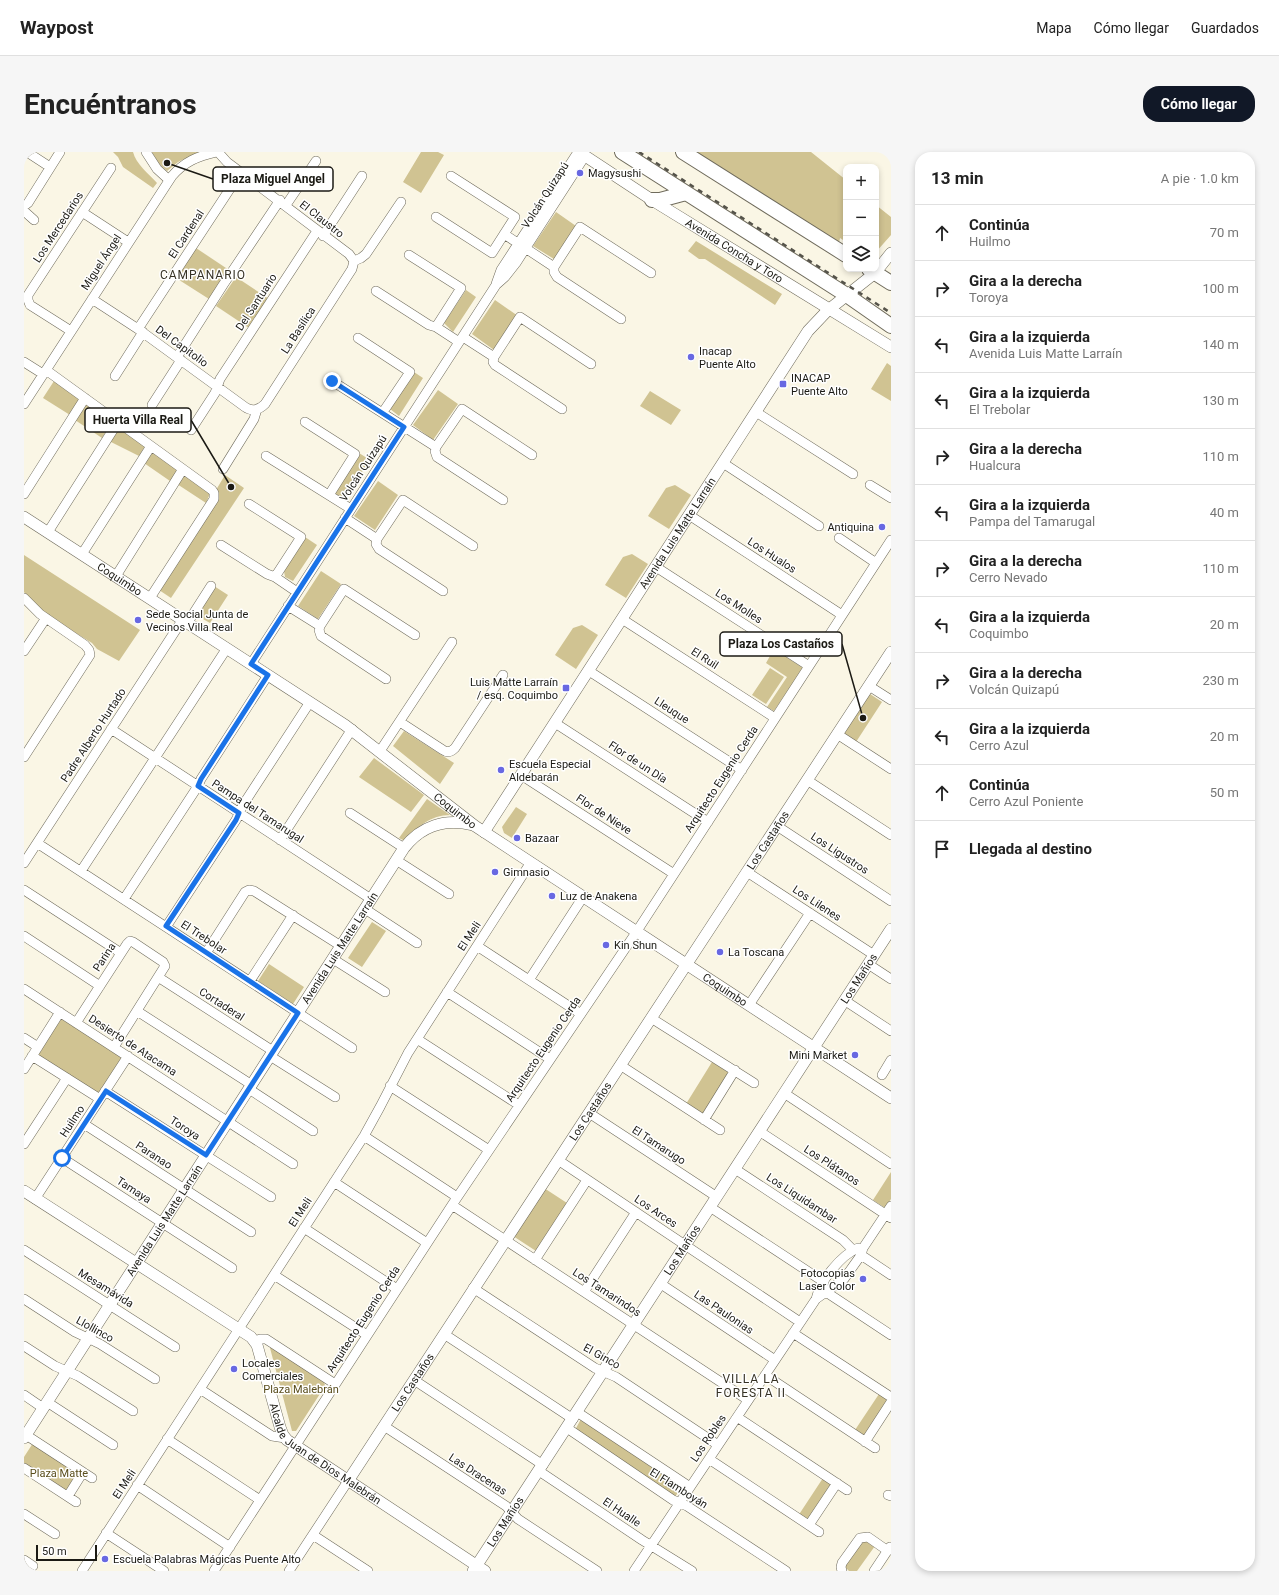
<!DOCTYPE html>
<html lang="es">
<head>
<meta charset="utf-8">
<style>
  :root { --surface:#fff; --page:#f6f6f6; --text:#222; --muted:#767676; --line:#e0e0e0; --accent:#111827 }
  body { margin:0; font-family:Roboto,sans-serif; background:var(--page); color:var(--text) }
  .controls { position:absolute; right:12px; top:12px; display:grid; overflow:hidden; border-radius:8px; box-shadow:0 2px 6px #0003 }
  .controls button { width:36px; height:36px; display:grid; place-items:center; padding:0; border:0; border-bottom:1px solid var(--line); background:var(--surface); color:var(--text); font:20px sans-serif }
  .scale { position:absolute; left:12px; bottom:10px; width:61px; box-sizing:border-box; padding-left:4px; border:2px solid #1b1a14; border-top:0; font-size:11px; line-height:14px; white-space:nowrap; color:#1b1a14; -webkit-text-stroke:3px #fff; paint-order:stroke }
  .stop { position:absolute; width:12px; height:12px; margin:-9px; border:3px solid #1a73e8; border-radius:50%; background:#fff }
  .stop.end { background:#1a73e8; border-color:#fff; box-shadow:0 1px 4px #0008 }
  .list { margin:0; padding:0; list-style:none }
  h2 { display:flex; justify-content:space-between; align-items:center; height:52px; margin:0; padding:0 16px; font-size:17px }
  h2 small { font-size:13px; font-weight:400; color:var(--muted) }
  .list li { display:grid; grid-template-columns:26px 1fr auto; gap:12px; align-items:center; box-sizing:border-box; height:56px; padding:0 16px; border-top:1px solid var(--line) }
  .list b { display:block; font-size:15px; white-space:nowrap }
  .list p { margin:0; font-size:13px; white-space:nowrap; color:var(--muted) }
  .list em { font-size:13px; font-style:normal; color:var(--muted) }
  .icon { flex:none; width:22px; height:22px; fill:none; stroke:currentColor; stroke-width:2; stroke-linecap:round; stroke-linejoin:round }
  .map { position:relative; flex:none; width:867px; height:1419px; overflow:hidden; border-radius:16px }
  header { display:flex; align-items:center; gap:24px; box-sizing:border-box; height:56px; padding:0 20px; background:var(--surface); border-bottom:1px solid var(--line) }
  header strong { font-size:19px }
  nav { display:flex; gap:22px; margin-inline-start:auto; font-size:14px }
  .intro { display:flex; align-items:center; justify-content:space-between; box-sizing:border-box; height:96px; padding:0 24px }
  h1 { margin:0; font-size:28px }
  .button { padding:10px 18px; border-radius:16px; background:var(--accent); color:#fff; font-size:14px; font-weight:700 }
  main { display:flex; gap:24px; padding:0 24px }
  aside { flex:1; background:var(--surface); border-radius:16px; box-shadow:0 2px 6px #0003 }
  .map>svg:first-child { display:block }
  .green { fill:#d0c392 }
  .lines { fill:none; stroke-linecap:round; stroke-linejoin:round }
  .minor-casing { stroke:#6f6b5c; stroke-width:10 }
  .tertiary-casing { stroke:#6f6b5c; stroke-width:12 }
  .primary-casing { stroke:#6f6b5c; stroke-width:16 }
  .minor { stroke:#fff; stroke-width:9 }
  .tertiary { stroke:#fff; stroke-width:11 }
  .primary { stroke:#fff; stroke-width:14 }
  .rail { stroke:#55534a; stroke-width:2.5; stroke-dasharray:5 5; stroke-linecap:butt }
  .route { stroke:#1a73e8; stroke-width:5 }
  .poi-dot { fill:#6868e2; stroke:#fff; stroke-width:1.5 }
  .labels { text-anchor:middle; stroke-width:3; stroke-linejoin:round; paint-order:stroke }
  .poi-label { font-size:11px; fill:#1b1a14; stroke:#fff; text-anchor:start }
  .street-label { font-size:11px; fill:#1b1a14; stroke:#fff }
  .park-label { font-size:11px; fill:#5a4e1d; stroke:#fff }
  .neighbourhood-label { font-size:12px; letter-spacing:1px; fill:#363225; stroke:#fff }
  .leader { fill:none; stroke:#1b1a14; stroke-width:1.5 }
  .callout-dot { fill:#1b1a14; stroke:#fff; stroke-width:1.5 }
  .callout { fill:#fff; stroke:#1b1a14; stroke-width:1.5 }
  .callout-label { font-size:12px; text-anchor:middle; font-weight:bold; fill:#1b1a14 }
</style>
</head>
<body>
<header>
<strong>Waypost</strong>
<nav><a>Mapa</a><a>Cómo llegar</a><a>Guardados</a></nav>
</header>
<div class="intro"><h1>Encuéntranos</h1><a class="button">Cómo llegar</a></div>
<main>
<div class="map">
<svg width="867" height="1419" viewBox="0 0 867 1419">
  <rect width="100%" height="100%" fill="#faf6e5"/>
  <path class="green" d="M89,0H109C112,12 125,22 133,31L129,36L99,15L94,5Z
    M128,0H175L154,10L143,19L135,12Z
    M397,0H414L420,3L397,41L379,30Z
    M671,0H787L822,28V90L816,86L815,91Z
    M852,53L867,65V83L852,100Z
    M532,60L552,74L530,107L509,94Z
    M672,89L758,142L751,153L681,107H675L664,99Z
    M172,96L205,118L185,147L152,126Z
    M212,125L245,147L225,176L192,154Z
    M442,138L452,145L429,180L420,171Z
    M471,148L494,164L470,198L448,182Z
    M863,211L867,214V249L847,237Z
    M390,220L399,226L375,264L366,257Z
    M30,229L57,247L46,263L19,246Z
    M414,238L434,252L409,288L389,273Z
    M626,239L657,258L647,273L616,254Z
    M61,253H65L86,269L87,271L78,286L51,268Z
    M96,276L121,294L115,304L85,289L93,278Z
    M129,299L152,316L153,320L146,329L120,311L127,300Z
    M335,301L346,308L320,347L309,340Z
    M201,323L220,336L147,446L135,438L195,343L192,338Z
    M158,324H161L185,340V344L182,351L153,332Z
    M354,329L374,343L351,378L330,364Z
    M651,333L667,343L645,377L624,364L642,336Z
    M281,385L293,393L269,429L261,425L260,419Z
    M608,402L624,412L602,446L581,433L599,405Z
    M0,403L116,478L95,509L73,497L68,491C45,476 16,463 0,440Z
    M297,419L317,432L294,467L274,454Z
    M190,434L204,443L186,471L172,463Z
    M558,473L574,483L552,517L531,503L549,476Z
    M750,497L779,516L750,559L743,555L763,525L742,511Z
    M746,516L760,525L742,552L728,543Z
    M846,542L858,550L832,590L820,582Z
    M380,579L430,611L416,632L369,594Z
    M350,606L400,643L387,660L335,625Z
    M403,647L426,663C407,663 393,675 381,689L375,686Z
    M492,655L503,662L488,686L480,681L478,675Z
    M348,770L362,779L338,815L324,806Z
    M245,812L280,835L269,852L234,829Z
    M38,866L99,907L75,943L13,903Z
    M688,910L706,921L679,963L662,952Z
    M867,1020V1047L861,1056L849,1048Z
    M520,1036L543,1051L512,1099L489,1084Z
    M248,1195L300,1229L301,1234L272,1279H268L246,1196Z
    M855,1242L865,1248L841,1284L831,1278Z
    M557,1267L658,1334L651,1345L551,1278Z
    M9,1291L54,1321L42,1339L0,1311V1305Z
    M799,1326L809,1333L784,1370L774,1364Z
    M840,1387L851,1394L833,1419H825L821,1415L823,1407Z"/>
  <g class="lines">
    <g class="minor-casing">
      <path id="minor" d="M3,0L26,15
        M122,0L133,17L145,28
        M194,0L203,10L325,102L330,109
        M262,53L292,9
        M0,54L4,51L36,0
        M0,59L10,68
        M58,60L104,90
        M412,65L468,101L491,65L427,24
        M480,82L530,115
        M299,84L338,24
        M385,103L437,136L412,175
        M330,109L337,106L342,102L377,50
        M530,115L556,75L627,121
        M530,115V120L533,125L597,167
        M472,132L477,118L554,0
        M352,139L405,173L412,175L435,190
        M68,147L114,177L221,255C228,260 235,258 241,252L328,117L330,109
        M114,177L217,20
        M47,179L6,153L4,148V143L87,16
        M439,185L470,205
        M334,186L386,220L359,260
        M153,205L199,133L256,48
        M470,205L496,165L567,212
        M470,205L469,210L471,213L538,257
        M0,210L19,222
        M22,218L188,338L190,341V347L126,446
        M91,224L119,180
        M308,229L412,295
        M0,252L148,24C160,10 174,4 192,0
        M128,253L157,208
        M732,260L829,322
        M281,270L331,302L305,343
        M167,278L191,241L196,227L293,79
        M242,304L327,357
        M699,311L795,374
        M199,317L230,267L233,257
        M846,333L867,346
        M0,342L61,246
        M479,348L413,305L411,299L412,295L438,257L508,303
        M225,352L277,385L251,425
        M665,363L818,463
        M321,366L353,387
        M24,380L94,270
        M815,386L852,411
        M197,393L243,422L251,425L273,440
        M58,402L127,294
        M632,415L785,514
        M92,424L159,317
        M419,439L355,397L352,392L353,387L379,348L449,394
        M0,446L16,462L61,493L65,498L66,503L0,605
        M264,454L296,474
        M598,467L751,566
        M164,470L187,434
        M0,499L22,466
        M227,512L472,133L481,125L492,111L561,4
        M565,519L718,618
        M362,527L297,484L295,478L296,474L320,437L391,483
        M845,534L867,548
        M376,570L419,598C423,601 427,600 431,596L479,523
        M531,571L684,670
        M87,577L347,747
        M813,582L867,617
        M356,599L428,490
        M497,623L650,722
        M783,628L867,683
        M326,661L380,696
        M753,674L867,749
        M256,688L328,577
        M13,691L328,896
        M372,708L425,742
        M0,711L159,467
        M57,719L203,496
        M723,720L850,803
        M0,738L97,801
        M100,747L174,634L177,627L244,523
        M341,757L393,791
        M142,775L212,668L219,653L286,550
        M0,784L76,834
        M453,794L557,862
        M182,801L221,740L225,738L230,739L317,794
        M309,807L361,840
        M844,812L867,827
        M134,825L249,899
        M505,828L559,745
        M226,829L269,763
        M0,837L269,1012
        M423,840L526,907
        M820,848L867,879
        M725,853L786,761
        M113,859L228,933
        M627,866L730,931
        M52,871L103,792L106,789L109,790L139,810L141,814L90,895
        M0,886L14,895
        M393,887L495,953
        M8,904L76,947
        M246,904L311,945
        M596,913L696,978
        M0,917L36,860
        M858,923L867,908
        M366,934L465,998
        M225,937L289,979
        M81,939L247,1045
        M760,941L867,1012
        M565,961L693,1045
        M680,968L711,918
        M60,972L227,1080
        M735,979L867,1066
        M340,984L433,1045
        M0,992L43,926
        M38,1006L208,1116
        M534,1008L776,1170
        M711,1017L819,1088L829,1098
        M310,1030L403,1091
        M11,1047L104,904
        M428,1053L724,1248
        M686,1055L800,1130
        M280,1076L373,1137
        M0,1098L151,1195
        M837,1103L867,1123
        M511,1108L563,1028
        M250,1123L343,1183
        M637,1132L751,1208
        M449,1136L571,1216L592,1225L694,1293
        M560,1140L612,1060
        M802,1140L867,1183
        M0,1147L51,1180L76,1192L131,1227
        M792,1147C796,1129 817,1103 834,1096
        M769,1181L867,1245
        M420,1182L549,1267
        M232,1189L236,1187H242L311,1232
        M0,1194L31,1214L54,1224L109,1259
        M741,1223L851,1296
        M390,1228L519,1313
        M176,1237L248,1284L261,1286
        M0,1243L19,1256
        M23,1250L89,1293
        M553,1260L666,1335
        M713,1265L823,1338
        M360,1274L482,1354L494,1367L573,1419
        M543,1276L649,1348L663,1354L762,1419
        M2,1283L68,1326
        M143,1287L236,1348
        M841,1290L867,1250
        M685,1307L795,1380
        M0,1316L52,1350
        M515,1319L618,1388L668,1419
        M113,1333L206,1395
        M864,1343L867,1344
        M44,1344L59,1320
        M0,1362L31,1382
        M785,1373L813,1331
        M82,1381L140,1419
        M289,1383L344,1419
        M0,1408L9,1414
        M58,1419L340,984L356,955L384,901L507,710
        M190,1419L428,1053L613,779L867,388
        M265,1419L324,1329
        M610,1419L792,1147L820,1127L837,1103L839,1096L867,1054
        M818,1419L817,1415L818,1411L836,1386L844,1385L864,1399
        M850,1419L866,1395"/>
    </g>
    <g class="tertiary-casing">
      <g id="tertiary">
        <path id="s1" d="M555,0L628,48L867,195"/>
        <path id="s2" d="M0,365L321,573L451,674L867,946"/>
        <path id="s3" d="M460,680L784,179L803,159L851,121L867,101"/>
        <path id="s4" d="M0,1039L227,1185L233,1193L256,1275L259,1283L263,1288L461,1419"/>
        <path id="s5" d="M0,1286L380,696C397,674 421,666 449,673"/>
        <path id="s6" d="M324,1329L867,500"/>
        <path id="s7" d="M449,1419L867,777"/>
      </g>
    </g>
    <g class="primary-casing">
      <path id="primary" d="M598,0L824,144L867,174
        M659,0L822,103
        M628,48H636L662,41
        M845,117L867,131"/>
    </g>
    <use href="#minor" class="minor"/>
    <use href="#tertiary" class="tertiary"/>
    <use href="#primary" class="primary"/>
    <path class="rail" d="M615,0L867,161"/>
  </g>
  <g class="lines">
    <path class="route" d="M38,1006L82,939L182,1003L274,861L142,774L212,668L215,661L174,634L177,627L244,523L227,512L380,275L308,229"/>
  </g>
  <g class="poi-dot">
    <circle cx="556" cy="21" r="4"/>
    <circle cx="667" cy="205" r="4"/>
    <rect x="755" y="228" width="8" height="8" rx="2"/>
    <circle cx="858" cy="375" r="4"/>
    <circle cx="114" cy="468" r="4"/>
    <rect x="538" y="532" width="8" height="8" rx="2"/>
    <circle cx="477" cy="618" r="4"/>
    <circle cx="493" cy="686" r="4"/>
    <circle cx="471" cy="720" r="4"/>
    <circle cx="528" cy="744" r="4"/>
    <circle cx="582" cy="793" r="4"/>
    <circle cx="696" cy="800" r="4"/>
    <circle cx="831" cy="903" r="4"/>
    <circle cx="839" cy="1127" r="4"/>
    <circle cx="210" cy="1217" r="4"/>
    <circle cx="81" cy="1407" r="4"/>
  </g>
  <g class="labels">
    <g class="poi-label">
      <text x="564" y="25">Magysushi</text>
      <text x="675" y="203">Inacap<tspan x="675" dy="13">Puente Alto</tspan></text>
      <text x="767" y="230">INACAP<tspan x="767" dy="13">Puente Alto</tspan></text>
      <text x="850" y="379" text-anchor="end">Antiquina</text>
      <text x="122" y="466">Sede Social Junta de<tspan x="122" dy="13">Vecinos Villa Real</tspan></text>
      <text x="534" y="534" text-anchor="end">Luis Matte Larraín<tspan x="534" dy="13">/ esq. Coquimbo</tspan></text>
      <text x="485" y="616">Escuela Especial<tspan x="485" dy="13">Aldebarán</tspan></text>
      <text x="501" y="690">Bazaar</text>
      <text x="479" y="724">Gimnasio</text>
      <text x="536" y="748">Luz de Anakena</text>
      <text x="590" y="797">Kin Shun</text>
      <text x="704" y="804">La Toscana</text>
      <text x="823" y="907" text-anchor="end">Mini Market</text>
      <text x="831" y="1125" text-anchor="end">Fotocopias<tspan x="831" dy="13">Laser Color</tspan></text>
      <text x="218" y="1215">Locales<tspan x="218" dy="13">Comerciales</tspan></text>
      <text x="89" y="1411">Escuela Palabras Mágicas Puente Alto</text>
    </g>
    <g class="street-label">
      <text transform="translate(521 43) rotate(-57)" y="4">Volcán Quizapú</text>
      <text transform="translate(298 67) rotate(38)" y="4">El Claustro</text>
      <text transform="translate(34 75) rotate(-57)" y="4">Los Mercedarios</text>
      <text transform="translate(162 82) rotate(-57)" y="4">El Cardenal</text>
      <text dy="4" stroke="none"><textPath href="#s1" startOffset="184">Avenida Concha y Toro</textPath></text>
      <text transform="translate(77 110) rotate(-57)" y="4">Miguel Ángel</text>
      <text transform="translate(232 150) rotate(-57)" y="4">Del Santuario</text>
      <text transform="translate(274 178) rotate(-57)" y="4">La Basílica</text>
      <text transform="translate(158 194) rotate(36)" y="4">Del Capitolio</text>
      <text transform="translate(339 316) rotate(-57)" y="4">Volcán Quizapú</text>
      <text dy="4" stroke="none"><textPath href="#s3" startOffset="356">Avenida Luis Matte Larraín</textPath></text>
      <text transform="translate(748 403) rotate(33)" y="4">Los Hualos</text>
      <text dy="4" stroke="none"><textPath href="#s2" startOffset="114">Coquimbo</textPath></text>
      <text transform="translate(715 454) rotate(33)" y="4">Los Molles</text>
      <text transform="translate(681 506) rotate(33)" y="4">El Ruil</text>
      <text transform="translate(648 558) rotate(33)" y="4">Lleuque</text>
      <text transform="translate(69 583) rotate(-57)" y="4">Padre Alberto Hurtado</text>
      <text transform="translate(614 610) rotate(33)" y="4">Flor de un Día</text>
      <text transform="translate(697 627) rotate(-57)" y="4">Arquitecto Eugenio Cerda</text>
      <text dy="4" stroke="none"><textPath href="#s2" startOffset="522">Coquimbo</textPath></text>
      <text transform="translate(234 659) rotate(33)" y="4">Pampa del Tamarugal</text>
      <text transform="translate(580 662) rotate(33)" y="4">Flor de Nieve</text>
      <text dy="4" stroke="none"><textPath href="#s6" startOffset="766">Los Castaños</textPath></text>
      <text transform="translate(816 701) rotate(33)" y="4">Los Ligustros</text>
      <text transform="translate(793 751) rotate(33)" y="4">Los Lilenes</text>
      <text transform="translate(445 784) rotate(-57)" y="4">El Meli</text>
      <text transform="translate(180 785) rotate(33)" y="4">El Trebolar</text>
      <text dy="4" stroke="none"><textPath href="#s5" startOffset="583">Avenida Luis Matte Larraín</textPath></text>
      <text transform="translate(80 805) rotate(-57)" y="4">Parina</text>
      <text dy="4" stroke="none"><textPath href="#s7" startOffset="707">Los Mañíos</textPath></text>
      <text dy="4" stroke="none"><textPath href="#s2" startOffset="846">Coquimbo</textPath></text>
      <text transform="translate(198 852) rotate(33)" y="4">Cortaderal</text>
      <text transform="translate(109 893) rotate(33)" y="4">Desierto de Atacama</text>
      <text transform="translate(519 897) rotate(-56)" y="4">Arquitecto Eugenio Cerda</text>
      <text dy="4" stroke="none"><textPath href="#s6" startOffset="442">Los Castaños</textPath></text>
      <text transform="translate(48 969) rotate(-57)" y="4">Huilmo</text>
      <text transform="translate(161 976) rotate(33)" y="4">Toroya</text>
      <text transform="translate(635 993) rotate(33)" y="4">El Tamarugo</text>
      <text transform="translate(130 1003) rotate(33)" y="4">Paranao</text>
      <text transform="translate(808 1013) rotate(33)" y="4">Los Plátanos</text>
      <text transform="translate(110 1038) rotate(33)" y="4">Tamaya</text>
      <text transform="translate(778 1046) rotate(33)" y="4">Los Liquidambar</text>
      <text transform="translate(632 1059) rotate(34)" y="4">Los Arces</text>
      <text transform="translate(276 1060) rotate(-57)" y="4">El Meli</text>
      <text dy="4" stroke="none"><textPath href="#s5" startOffset="259">Avenida Luis Matte Larraín</textPath></text>
      <text dy="4" stroke="none"><textPath href="#s7" startOffset="383">Los Mañíos</textPath></text>
      <text transform="translate(82 1136) rotate(32)" y="4">Mesamávida</text>
      <text transform="translate(583 1140) rotate(33)" y="4">Los Tamarindos</text>
      <text transform="translate(700 1160) rotate(34)" y="4">Las Paulonias</text>
      <text transform="translate(339 1167) rotate(-57)" y="4">Arquitecto Eugenio Cerda</text>
      <text transform="translate(71 1177) rotate(29)" y="4">Llollinco</text>
      <text transform="translate(578 1204) rotate(29)" y="4">El Ginco</text>
      <text dy="4" stroke="none"><textPath href="#s6" startOffset="118">Los Castaños</textPath></text>
      <text transform="translate(684 1286) rotate(-56)" y="4">Los Robles</text>
      <text dy="4" stroke="none"><textPath href="#s4" startOffset="416">Alcalde Juan de Dios Malebrán</textPath></text>
      <text transform="translate(454 1322) rotate(33)" y="4">Las Dracenas</text>
      <text transform="translate(100 1332) rotate(-57)" y="4">El Meli</text>
      <text transform="translate(655 1336) rotate(32)" y="4">El Flamboyán</text>
      <text transform="translate(598 1360) rotate(34)" y="4">El Hualle</text>
      <text dy="4" stroke="none"><textPath href="#s7" startOffset="59">Los Mañíos</textPath></text>
    </g>
    <g class="park-label">
      <text x="277" y="1241">Plaza Malebrán</text>
      <text x="35" y="1325">Plaza Matte</text>
    </g>
    <g class="neighbourhood-label">
      <text x="179" y="127">CAMPANARIO</text>
      <text x="727" y="1231">VILLA LA<tspan x="727" dy="14">FORESTA II</tspan></text>
    </g>
  </g>
  <path class="leader" d="M143 11L189 27M207 335L167 268M839 566L818 492"/>
  <g class="callout-dot">
    <circle cx="143" cy="11" r="4"/>
    <circle cx="207" cy="335" r="4"/>
    <circle cx="839" cy="566" r="4"/>
  </g>
  <g class="callout">
    <rect x="189" y="15" width="120" height="24" rx="4"/>
    <rect x="61" y="256" width="106" height="24" rx="4"/>
    <rect x="696" y="480" width="122" height="24" rx="4"/>
  </g>
  <g class="callout-label">
    <text x="249" y="31">Plaza Miguel Angel</text>
    <text x="114" y="272">Huerta Villa Real</text>
    <text x="757" y="496">Plaza Los Castaños</text>
  </g>
</svg>
<div class="controls">
<button>+</button>
<button>−</button>
<button><svg class="icon" aria-label="layers" viewBox="0 0 24 24"><path d="M12 4l9 5-9 5-9-5zM3 14l9 5 9-5"/></svg></button>
</div>
<div class="scale">50 m</div>
<div class="stop" style="left:38px;top:1006px"></div>
<div class="stop end" style="left:308px;top:229px"></div>
</div>
<aside>
<h2>13 min<small>A pie · 1.0 km</small></h2>
<ul class="list">
<li><svg class="icon" aria-label="ahead" viewBox="0 0 24 24"><path d="M12 20V5M6 11l6-6 6 6"/></svg><div><b>Continúa</b><p>Huilmo</p></div><em>70 m</em></li>
<li><svg class="icon" aria-label="right" viewBox="0 0 24 24"><path d="M7 20v-9h11M14 6l5 5-5 5"/></svg><div><b>Gira a la derecha</b><p>Toroya</p></div><em>100 m</em></li>
<li><svg class="icon" aria-label="left" viewBox="0 0 24 24"><path d="M17 20v-9H6M10 6l-5 5 5 5"/></svg><div><b>Gira a la izquierda</b><p>Avenida Luis Matte Larraín</p></div><em>140 m</em></li>
<li><svg class="icon" aria-label="left" viewBox="0 0 24 24"><path d="M17 20v-9H6M10 6l-5 5 5 5"/></svg><div><b>Gira a la izquierda</b><p>El Trebolar</p></div><em>130 m</em></li>
<li><svg class="icon" aria-label="right" viewBox="0 0 24 24"><path d="M7 20v-9h11M14 6l5 5-5 5"/></svg><div><b>Gira a la derecha</b><p>Hualcura</p></div><em>110 m</em></li>
<li><svg class="icon" aria-label="left" viewBox="0 0 24 24"><path d="M17 20v-9H6M10 6l-5 5 5 5"/></svg><div><b>Gira a la izquierda</b><p>Pampa del Tamarugal</p></div><em>40 m</em></li>
<li><svg class="icon" aria-label="right" viewBox="0 0 24 24"><path d="M7 20v-9h11M14 6l5 5-5 5"/></svg><div><b>Gira a la derecha</b><p>Cerro Nevado</p></div><em>110 m</em></li>
<li><svg class="icon" aria-label="left" viewBox="0 0 24 24"><path d="M17 20v-9H6M10 6l-5 5 5 5"/></svg><div><b>Gira a la izquierda</b><p>Coquimbo</p></div><em>20 m</em></li>
<li><svg class="icon" aria-label="right" viewBox="0 0 24 24"><path d="M7 20v-9h11M14 6l5 5-5 5"/></svg><div><b>Gira a la derecha</b><p>Volcán Quizapú</p></div><em>230 m</em></li>
<li><svg class="icon" aria-label="left" viewBox="0 0 24 24"><path d="M17 20v-9H6M10 6l-5 5 5 5"/></svg><div><b>Gira a la izquierda</b><p>Cerro Azul</p></div><em>20 m</em></li>
<li><svg class="icon" aria-label="ahead" viewBox="0 0 24 24"><path d="M12 20V5M6 11l6-6 6 6"/></svg><div><b>Continúa</b><p>Cerro Azul Poniente</p></div><em>50 m</em></li>
<li><svg class="icon" aria-label="arrive" viewBox="0 0 24 24"><path d="M6 21V4h12l-3 4 3 4H6"/></svg><div><b>Llegada al destino</b></div></li>
</ul>
</aside>
</main>
</body>
</html>
